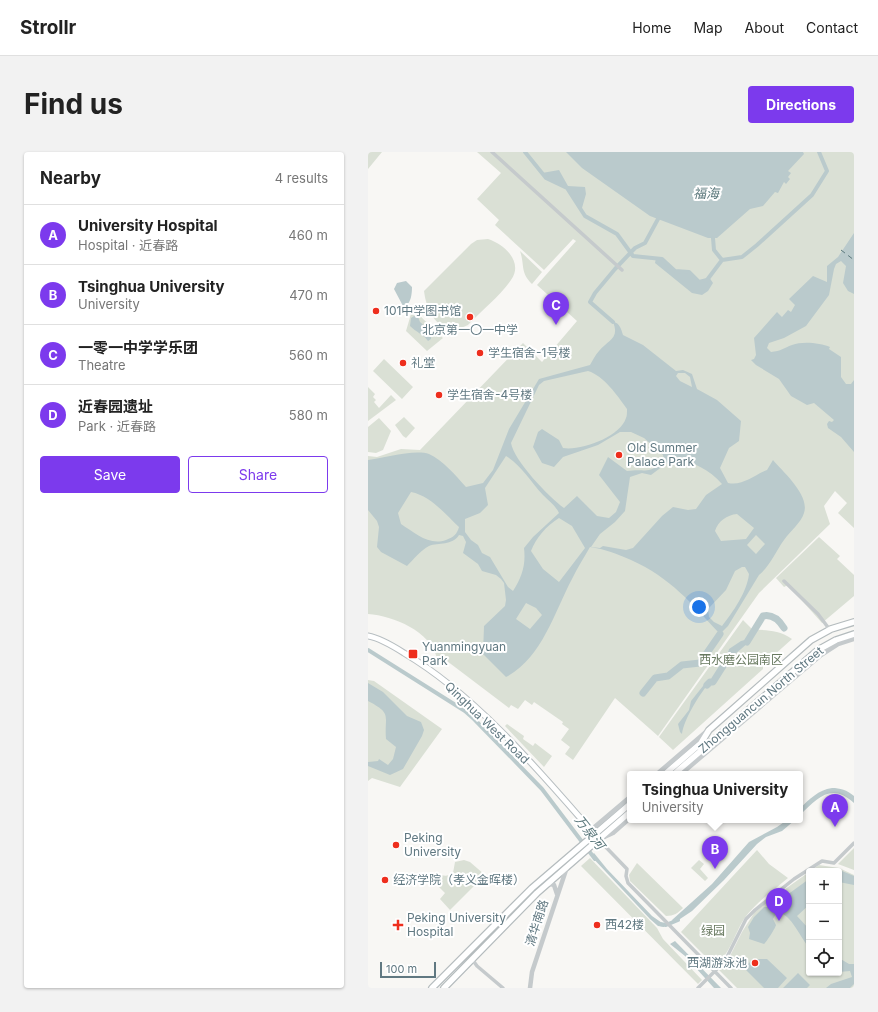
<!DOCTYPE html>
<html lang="en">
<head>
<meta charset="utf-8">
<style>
  :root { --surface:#fff; --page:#f2f2f2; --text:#222; --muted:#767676; --line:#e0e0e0; --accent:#7c3aed }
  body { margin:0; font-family:Inter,"Noto Sans SC",sans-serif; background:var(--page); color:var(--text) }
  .controls { position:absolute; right:12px; bottom:12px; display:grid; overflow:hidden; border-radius:4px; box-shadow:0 1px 3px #0004 }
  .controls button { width:36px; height:36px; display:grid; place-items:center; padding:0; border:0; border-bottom:1px solid var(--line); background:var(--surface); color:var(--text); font:20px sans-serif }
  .scale { position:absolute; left:12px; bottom:10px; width:56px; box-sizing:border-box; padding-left:4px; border:2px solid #607881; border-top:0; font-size:11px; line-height:14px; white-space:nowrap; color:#607881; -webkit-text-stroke:3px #fff; paint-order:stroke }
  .you { position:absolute; left:331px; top:455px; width:14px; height:14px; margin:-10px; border:3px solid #fff; border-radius:50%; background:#1a73e8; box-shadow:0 0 0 6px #1a73e833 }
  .badge { display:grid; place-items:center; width:26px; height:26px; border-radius:50%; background:var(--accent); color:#fff; font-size:13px; font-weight:700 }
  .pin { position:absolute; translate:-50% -33px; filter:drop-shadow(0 1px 2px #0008) }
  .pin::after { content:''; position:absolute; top:21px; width:14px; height:12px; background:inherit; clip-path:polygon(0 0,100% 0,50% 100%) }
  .popup { position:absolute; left:259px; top:619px; width:176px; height:52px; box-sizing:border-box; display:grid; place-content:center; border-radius:4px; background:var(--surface); filter:drop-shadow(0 1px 3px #0005); font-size:13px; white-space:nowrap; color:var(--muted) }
  .popup b { font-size:15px; color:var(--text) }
  .popup::after { content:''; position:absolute; left:50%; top:100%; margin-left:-8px; border:8px solid transparent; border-top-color:var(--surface) }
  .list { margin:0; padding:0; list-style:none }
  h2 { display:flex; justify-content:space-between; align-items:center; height:52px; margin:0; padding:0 16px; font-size:17px }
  h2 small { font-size:13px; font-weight:400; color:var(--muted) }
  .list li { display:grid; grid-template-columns:26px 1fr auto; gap:12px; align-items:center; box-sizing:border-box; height:60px; padding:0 16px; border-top:1px solid var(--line) }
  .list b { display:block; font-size:15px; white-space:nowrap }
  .list p { margin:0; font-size:13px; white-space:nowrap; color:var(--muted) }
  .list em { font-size:13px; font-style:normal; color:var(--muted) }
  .actions { display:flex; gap:8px; padding:12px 16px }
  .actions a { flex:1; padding:9px 0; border:1px solid var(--accent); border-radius:4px; text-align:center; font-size:14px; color:var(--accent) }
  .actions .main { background:var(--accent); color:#fff }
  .icon { flex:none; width:22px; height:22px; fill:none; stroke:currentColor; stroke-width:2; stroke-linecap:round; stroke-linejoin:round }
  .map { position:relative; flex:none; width:486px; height:836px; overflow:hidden; border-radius:4px }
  header { display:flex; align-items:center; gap:24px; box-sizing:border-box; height:56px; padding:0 20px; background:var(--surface); border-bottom:1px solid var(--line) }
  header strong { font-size:19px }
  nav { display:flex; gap:22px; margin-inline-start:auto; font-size:14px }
  .intro { display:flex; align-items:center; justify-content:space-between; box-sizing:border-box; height:96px; padding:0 24px }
  h1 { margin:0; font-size:28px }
  .button { padding:10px 18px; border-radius:4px; background:var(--accent); color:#fff; font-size:14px; font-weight:700 }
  main { display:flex; gap:24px; padding:0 24px }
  aside { flex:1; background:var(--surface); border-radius:4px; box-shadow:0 1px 3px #0004 }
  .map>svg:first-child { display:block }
  .green { fill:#dae0d5 }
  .water { fill:#bacacc; fill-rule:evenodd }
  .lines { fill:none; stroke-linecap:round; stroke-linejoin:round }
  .canal { stroke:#bacacc; stroke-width:4 }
  .river { stroke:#bacacc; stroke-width:7 }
  .ferry { stroke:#5b787c; stroke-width:1; stroke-dasharray:5 4; stroke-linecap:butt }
  .secondary-casing { stroke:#b7bec1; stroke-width:7 }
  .primary-casing { stroke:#b5bcbe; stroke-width:8 }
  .minor { stroke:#c5cacc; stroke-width:3.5 }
  .tertiary { stroke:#c5cacc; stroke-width:4.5 }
  .secondary { stroke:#fff; stroke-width:5 }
  .primary { stroke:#fff; stroke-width:5.5 }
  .poi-dot { fill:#ee2e1d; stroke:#fff; stroke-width:1.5 }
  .labels { text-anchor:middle; stroke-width:4; stroke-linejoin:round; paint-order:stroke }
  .poi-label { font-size:12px; fill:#607881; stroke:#fff; text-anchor:start }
  .park-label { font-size:12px; fill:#687960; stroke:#fff }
  .street-label { font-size:12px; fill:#607881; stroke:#fff }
  .water-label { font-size:13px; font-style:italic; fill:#5b787c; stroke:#fff }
</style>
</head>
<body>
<header>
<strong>Strollr</strong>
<nav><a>Home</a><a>Map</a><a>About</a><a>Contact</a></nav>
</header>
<div class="intro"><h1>Find us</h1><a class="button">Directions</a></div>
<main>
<aside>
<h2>Nearby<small>4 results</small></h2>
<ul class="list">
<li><span class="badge">A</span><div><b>University Hospital</b><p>Hospital · 近春路</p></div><em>460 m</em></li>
<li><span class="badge">B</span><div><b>Tsinghua University</b><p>University</p></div><em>470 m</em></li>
<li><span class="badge">C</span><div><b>一零一中学学乐团</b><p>Theatre</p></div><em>560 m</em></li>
<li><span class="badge">D</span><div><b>近春园遗址</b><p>Park · 近春路</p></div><em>580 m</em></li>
</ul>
<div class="actions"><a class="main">Save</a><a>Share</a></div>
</aside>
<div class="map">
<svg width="486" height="836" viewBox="0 0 486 836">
  <rect width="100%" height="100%" fill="#f8f7f4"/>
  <path class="green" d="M0,0H14L0,17Z
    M109,0H486V376L470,361L479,351L467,339L456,354L462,372L391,441L290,584L247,546L205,608L197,602L202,595L193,588L201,577L194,572L195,570L166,550L164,553L157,548L150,557L143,553L141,556L75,506H69C62,479 26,464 0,462V304L9,305L33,297L52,298L155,191L174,210L209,169L169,133L208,89L205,87L176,118L127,73L131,68L109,47L133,21Z
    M120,87C136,92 156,110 143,128C133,143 112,160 100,173C73,186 59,163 56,139L103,92L109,88Z
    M152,99L174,120L164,132C152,120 157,114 152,99Z
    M43,162L51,163L75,186L59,199L38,179Z
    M16,207L45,235L34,247L5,219Z
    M0,235L7,242L5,245L8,248L6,250L11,256L23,243L28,248L0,269Z
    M36,265L47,276L38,286L35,284L27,273Z
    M11,266L23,279L15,298L8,301L0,300V275Z
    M451,385L472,404L469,407L486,423V444L454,471L420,433L416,435L408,426Z
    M375,468L384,477C399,479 410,477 424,487L395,513V517L305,598L291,585Z
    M0,528L6,529L74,577L32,635L4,626L0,629Z
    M139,572L156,584L155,587L165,594L167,591L184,604L176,615L137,574Z
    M486,696V718L470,712Z
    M389,698L401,712L420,726C406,738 387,751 376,767C366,783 362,802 347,814L313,780Z
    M222,706L289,776L295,787L334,828L330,832L213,714Z
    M96,708L102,710L117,723L82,758L72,747L77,741L63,727L69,721C75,724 79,725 85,721L87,710Z
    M331,708L336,712L332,717L340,726L337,729L323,716Z
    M269,711L315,756C310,761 306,764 298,764L262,729L261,723Z
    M451,713L471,716L486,723V836H369L351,818L362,804L374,780L388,758L441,720V821H471V719H442Z"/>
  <path class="water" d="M198,0H435L436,2L420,19L423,21L420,25L422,27L418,32L416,30L410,41L407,40L395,54L382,57L349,86H340L282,64L214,16Z
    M191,18L200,34L217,35L218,42L214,56L212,57L199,36L178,26L174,21Z
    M486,81V142L480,139L475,131L478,114L473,109L468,112L466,117L461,143L438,174L416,186L401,191L399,196L403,200C413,199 416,196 424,193C435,189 452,191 462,195L461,197L473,205V225L478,232H483L486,228V300L473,285L460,276L459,272L461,269L464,270L466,268L446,251L439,253L423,244L411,227L388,213L383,208L386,207L388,203L386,186L409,160L414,165L420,158L423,160L427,153L421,147L445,124L459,130V114L470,105Z
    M288,106L294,107L307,119L321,120L331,130L341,125L345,131L340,139L334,143L324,141L287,111Z
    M38,129L44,135C44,142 43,150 38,154H35L26,137L29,131Z
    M46,164L50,165L52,170L63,180V187L60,189C55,182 48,180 42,174L43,166Z
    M245,170C252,171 253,177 255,183L275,193L308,219L315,218L324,222L329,237L349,248L373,269L371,289L361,296L352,316L360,331C375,334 386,323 399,318L405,308C415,320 442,343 436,361C433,371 422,379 416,388C408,399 402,414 391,423L360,474L352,482C323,451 303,426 263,408C249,402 237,397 222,395C216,406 209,416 204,427C186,461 174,506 138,525L115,502L116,474L137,454L138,448L136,431L133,427L128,423L114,419L110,412L95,401L98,390L95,384L91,383C84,394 71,390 61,394C53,398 45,408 39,414L13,400L9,395L11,375L9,369L0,358V308C15,306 47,297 61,302C75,308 88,324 98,335L115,331L125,318L141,277L171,227L222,213C225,208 227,203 231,199C240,188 252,187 245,170ZM220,219C236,224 249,243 259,257C259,260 259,264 258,266C252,285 213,299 195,296L191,288L174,277L170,280L165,295L174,311L186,315L195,305L230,293L252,280H263L276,286L295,303L296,308C279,324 280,316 259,319L240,305L231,323L252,350L248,360L241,366L229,364L209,344L196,356C181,345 146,309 143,291L171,233L176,229ZM310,221H317L322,225L324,235L312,229L308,224ZM138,304C153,313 162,329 175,343C181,349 187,353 191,361L165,385L156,396C158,413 154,425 145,439L140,435L122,405L114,401L110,393L103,388L97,380V367L112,361L120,353L117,336ZM307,305C326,311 341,317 354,332L338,343L328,357L320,358L305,355L294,364L265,396L258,398L235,394L232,396L223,395L232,382L247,370L257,359L262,325L274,321L283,323ZM43,340C63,344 77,362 91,375C89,382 86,385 78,388C61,394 47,381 33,372L30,361ZM369,362L386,376L378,387L353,389L347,379C350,369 359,363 369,362ZM191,366L204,374L217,396L191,430L175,417L163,399C168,386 178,374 191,366ZM388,383L397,392L388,402L379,393ZM374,415H377L381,422C379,440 365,460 354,474L346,470L341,465L340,457L358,438L367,419ZM158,451L168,456L174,463L162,477L148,467Z
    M383,482H385L380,491L359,509L358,514L345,531H341C331,543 316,567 314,582L312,580L310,572L321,558L323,549L339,529L345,527L352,518L355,507L360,503L361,497L373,489L377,488Z
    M0,531L15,540L39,564L53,570L56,578L54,584L35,617L22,623L0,614V610L10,609L11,607L20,613L25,607L28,595L18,587C16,563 25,562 0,549Z
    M464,636C472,636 479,638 486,644V651C463,630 450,646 432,663V656C442,647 450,638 464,636Z
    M419,668H427L414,679L398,685L389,692L356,728L324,759L306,771L304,768L344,732L381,690L409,675Z
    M226,701L239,717L284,764L297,773L296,775L290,774L282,767L223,704Z
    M456,716L474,719L486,724V733L471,730V719H452Z
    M441,727V753L429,764L441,777V795C432,786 424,762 409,760L405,767C406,769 407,771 408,773C408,775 398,791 396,792L381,787L382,781L380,775L386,765L396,755H407L419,743Z
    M307,789L353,836H346L317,804L302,792Z
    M471,806L481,812H486V832L482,836H458L463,832L484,825L482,819L471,820Z
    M385,807H399L419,826L410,836H396L376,816Z
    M430,821L442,833L439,836H415Z"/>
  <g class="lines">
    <path class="canal" d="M157,0L178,26L199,36L217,64L249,82L265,104L294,107L307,119L321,120L331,130L339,128L354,108L374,105L389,93L444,43L459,19L451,0
      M345,86L346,98L354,108
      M245,170L222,150L227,141L247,117L267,96L277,91L290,67
      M0,498L97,559L106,567L174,637L227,707
      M292,772L298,773L310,768"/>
    <path class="river" d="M379,490L395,464C404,462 411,468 416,476
      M339,533L342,530H345L364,500
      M275,541L287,526L300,524L314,513L332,511L352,482"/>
    <path class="ferry" d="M473,98L486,108"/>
    <g class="secondary-casing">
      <path id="secondary" d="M0,484C12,486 25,494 36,501C109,544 173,621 228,684"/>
    </g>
    <g class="primary-casing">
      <path id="primary" d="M297,622L333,591L341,578L443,488L463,477L486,470
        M306,622L450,498L468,488L486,482
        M64,836L164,736L262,652
        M76,836L169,741L262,660"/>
    </g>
    <path class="minor" d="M124,0L254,118
      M416,429L450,462L462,478
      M231,688L259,717L258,724L260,731L363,836
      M104,807L109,814L135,836
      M330,836L357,809L378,767L387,758L426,727L454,709L466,711L486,691"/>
    <path class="tertiary" d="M289,622L339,579
      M313,622L453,503L470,492L486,487
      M223,678L262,645
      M234,686L245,681L262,666
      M180,731L186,733L189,742
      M162,836L164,820L199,715"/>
    <use href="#secondary" class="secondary"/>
    <use href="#primary" class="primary"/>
  </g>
  <g class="poi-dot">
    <circle cx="8" cy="159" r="4"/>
    <circle cx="102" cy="165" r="4"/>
    <circle cx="112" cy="201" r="4"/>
    <circle cx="35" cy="211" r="4"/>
    <circle cx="71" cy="243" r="4"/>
    <circle cx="251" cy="303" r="4"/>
    <rect x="40" y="497" width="10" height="10" rx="2"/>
    <circle cx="28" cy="693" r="4"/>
    <circle cx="17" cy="728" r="4"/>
    <path d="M28 767h4v4h4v4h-4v4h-4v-4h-4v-4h4z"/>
    <circle cx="229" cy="773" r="4"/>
    <circle cx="387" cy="811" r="4"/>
  </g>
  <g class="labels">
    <g class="poi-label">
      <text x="16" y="163">101中学图书馆</text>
      <text x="102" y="182" text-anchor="middle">北京第一〇一中学</text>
      <text x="120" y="205">学生宿舍-1号楼</text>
      <text x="43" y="215">礼堂</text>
      <text x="79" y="247">学生宿舍-4号楼</text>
      <text x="259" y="300">Old Summer<tspan x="259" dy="14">Palace Park</tspan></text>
      <text x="54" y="499">Yuanmingyuan<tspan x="54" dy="14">Park</tspan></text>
      <text x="36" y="690">Peking<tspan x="36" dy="14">University</tspan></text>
      <text x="25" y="732">经济学院（孝义金晖楼）</text>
      <text x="39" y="770">Peking University<tspan x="39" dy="14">Hospital</tspan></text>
      <text x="237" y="777">西42楼</text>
      <text x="379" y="815" text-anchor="end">西湖游泳池</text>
    </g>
    <g class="park-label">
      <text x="373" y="512">西水磨公园南区</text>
      <text x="345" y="783">绿园</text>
    </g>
    <g class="street-label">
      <text transform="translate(393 548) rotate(-40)" y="4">Zhongguancun North Street</text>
      <text transform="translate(119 571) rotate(44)" y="4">Qinghua West Road</text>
      <text transform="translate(169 771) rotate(-72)" y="4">清华南路</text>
    </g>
    <g class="water-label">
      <text x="338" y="46">福海</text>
      <text transform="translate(222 680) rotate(52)" y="5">万泉河</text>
    </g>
  </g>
</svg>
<div class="controls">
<button>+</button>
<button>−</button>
<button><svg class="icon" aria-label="locate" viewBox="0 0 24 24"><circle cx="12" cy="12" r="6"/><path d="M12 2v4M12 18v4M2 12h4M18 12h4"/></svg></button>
</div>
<div class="scale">100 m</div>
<div class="you"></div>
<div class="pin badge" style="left:467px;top:675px">A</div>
<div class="pin badge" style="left:347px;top:717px">B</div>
<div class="popup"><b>Tsinghua University</b>University</div>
<div class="pin badge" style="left:188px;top:173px">C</div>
<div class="pin badge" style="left:411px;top:769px">D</div>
</div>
</main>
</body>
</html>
